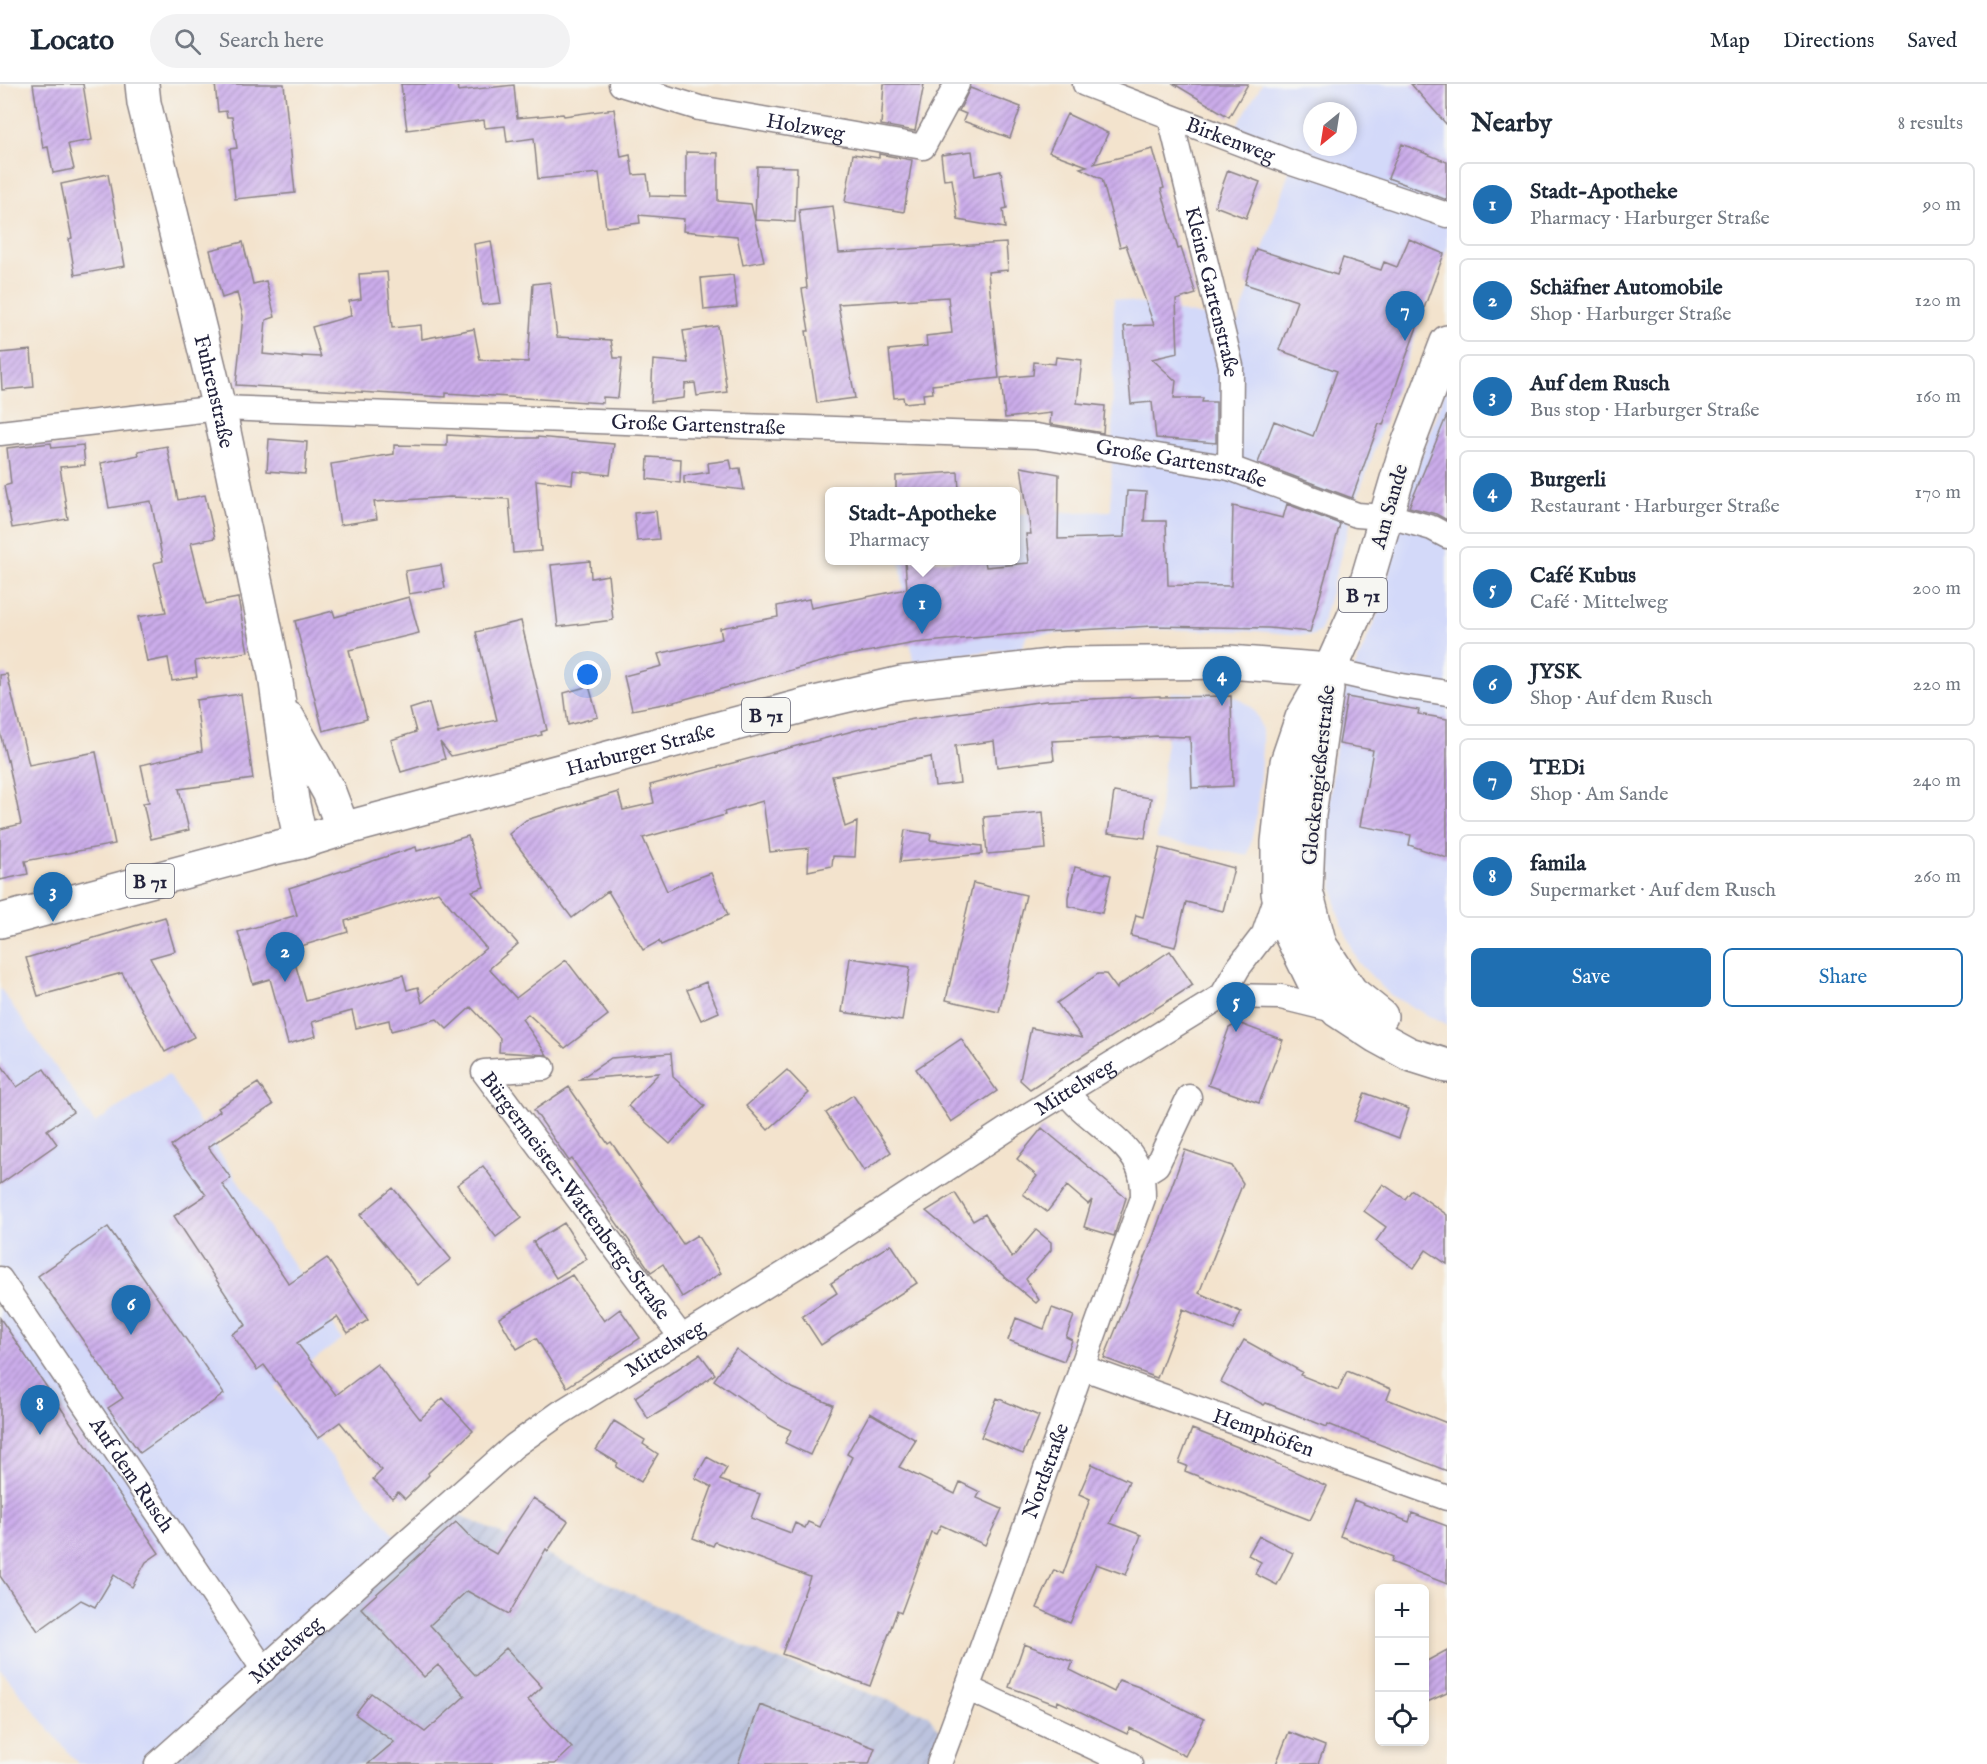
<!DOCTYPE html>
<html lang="en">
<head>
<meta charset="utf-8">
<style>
  :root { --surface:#fff; --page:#f2f2f3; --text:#1f2937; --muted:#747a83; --line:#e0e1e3; --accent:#1f6fb2 }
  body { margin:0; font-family:"IM FELL English",serif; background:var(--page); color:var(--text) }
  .controls { position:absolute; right:18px; bottom:18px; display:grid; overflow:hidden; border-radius:9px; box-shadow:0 3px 9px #0003 }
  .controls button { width:54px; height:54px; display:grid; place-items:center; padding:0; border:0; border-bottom:2px solid var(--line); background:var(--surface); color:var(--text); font:30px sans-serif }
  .compass { position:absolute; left:1303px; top:18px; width:54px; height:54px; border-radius:50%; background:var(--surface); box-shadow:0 3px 9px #0003; rotate:210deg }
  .you { position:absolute; left:588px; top:591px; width:21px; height:21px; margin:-15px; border:4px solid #fff; border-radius:50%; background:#1a73e8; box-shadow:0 0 0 9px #1a73e833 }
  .badge { display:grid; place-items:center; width:39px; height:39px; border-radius:50%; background:var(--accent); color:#fff; font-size:20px; font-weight:700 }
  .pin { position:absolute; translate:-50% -50px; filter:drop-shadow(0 2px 3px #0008) }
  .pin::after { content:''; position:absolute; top:32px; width:21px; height:18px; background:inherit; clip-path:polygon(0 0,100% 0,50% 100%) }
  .popup { position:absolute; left:825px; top:403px; width:195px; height:78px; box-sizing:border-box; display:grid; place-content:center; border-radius:9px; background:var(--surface); filter:drop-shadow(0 2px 4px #0005); font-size:20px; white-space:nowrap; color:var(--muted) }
  .popup b { font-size:22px; color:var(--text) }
  .popup::after { content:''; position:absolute; left:50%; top:100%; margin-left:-12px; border:12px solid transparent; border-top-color:var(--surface) }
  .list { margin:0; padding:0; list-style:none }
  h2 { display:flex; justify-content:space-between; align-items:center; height:78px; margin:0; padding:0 24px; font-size:26px }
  h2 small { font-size:20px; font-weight:400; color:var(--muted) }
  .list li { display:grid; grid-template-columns:39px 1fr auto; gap:18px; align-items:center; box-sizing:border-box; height:84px; margin:0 12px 12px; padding:0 12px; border:2px solid var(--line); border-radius:9px }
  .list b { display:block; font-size:22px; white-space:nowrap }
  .list p { margin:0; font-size:20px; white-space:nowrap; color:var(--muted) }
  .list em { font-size:20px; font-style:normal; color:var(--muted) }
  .actions { display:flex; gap:12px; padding:18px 24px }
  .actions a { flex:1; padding:14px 0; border:2px solid var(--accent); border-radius:9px; text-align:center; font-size:21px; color:var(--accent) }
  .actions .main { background:var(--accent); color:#fff }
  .icon { flex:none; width:33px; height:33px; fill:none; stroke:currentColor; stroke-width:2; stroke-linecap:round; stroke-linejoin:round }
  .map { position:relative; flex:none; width:1447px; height:1680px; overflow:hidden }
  header { display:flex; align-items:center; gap:36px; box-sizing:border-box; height:84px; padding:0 30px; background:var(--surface); border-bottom:2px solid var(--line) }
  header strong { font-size:28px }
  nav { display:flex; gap:33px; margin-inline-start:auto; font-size:21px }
  .search { width:420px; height:54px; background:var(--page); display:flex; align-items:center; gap:15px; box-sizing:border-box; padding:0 21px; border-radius:33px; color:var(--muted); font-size:22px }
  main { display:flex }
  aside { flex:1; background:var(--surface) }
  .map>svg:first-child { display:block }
  .built { fill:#d3d9f9; fill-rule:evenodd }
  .industrial { fill:url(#industrial-furrows) }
  .building { fill:url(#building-hatch); fill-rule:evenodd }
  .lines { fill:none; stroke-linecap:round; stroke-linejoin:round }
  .street-casing { stroke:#8a8284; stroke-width:27 }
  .secondary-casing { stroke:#8a8284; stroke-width:36 }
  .primary-casing { stroke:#8a8284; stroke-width:36 }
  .street { stroke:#fff; stroke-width:24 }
  .secondary { stroke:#fff; stroke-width:33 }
  .primary { stroke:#fff; stroke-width:33 }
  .labels { text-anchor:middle; stroke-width:4.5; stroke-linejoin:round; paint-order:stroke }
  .shield { fill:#f6f6f2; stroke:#626272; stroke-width:1.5 }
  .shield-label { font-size:20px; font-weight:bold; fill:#22223b }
  .street-label { font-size:21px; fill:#22223b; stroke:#f6f6f2 }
</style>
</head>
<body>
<header>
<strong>Locato</strong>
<div class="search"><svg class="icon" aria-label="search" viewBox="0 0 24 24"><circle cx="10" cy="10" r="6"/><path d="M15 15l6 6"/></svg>Search here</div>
<nav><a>Map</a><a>Directions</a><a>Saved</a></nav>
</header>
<main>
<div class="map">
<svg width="1447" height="1680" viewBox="0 0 1447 1680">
  <defs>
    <pattern id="industrial-furrows" width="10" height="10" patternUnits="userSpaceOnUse" patternTransform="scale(1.5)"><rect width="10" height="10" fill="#bcc3de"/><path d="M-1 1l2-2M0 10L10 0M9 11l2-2" fill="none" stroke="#a1a7bf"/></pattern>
    <pattern id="building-hatch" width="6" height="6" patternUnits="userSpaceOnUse" patternTransform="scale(1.5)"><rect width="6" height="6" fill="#ccadeb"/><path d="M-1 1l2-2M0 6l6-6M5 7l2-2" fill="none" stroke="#a58cc0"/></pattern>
  </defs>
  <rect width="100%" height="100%" fill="#f6f6f2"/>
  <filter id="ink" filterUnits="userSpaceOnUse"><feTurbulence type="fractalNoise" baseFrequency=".0167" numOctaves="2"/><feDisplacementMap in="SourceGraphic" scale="12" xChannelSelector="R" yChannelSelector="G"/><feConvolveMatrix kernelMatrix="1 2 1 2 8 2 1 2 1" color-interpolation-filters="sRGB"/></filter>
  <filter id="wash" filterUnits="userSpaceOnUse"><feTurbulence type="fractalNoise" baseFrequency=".008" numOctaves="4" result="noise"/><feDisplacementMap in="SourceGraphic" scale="24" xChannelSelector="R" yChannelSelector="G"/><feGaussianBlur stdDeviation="1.35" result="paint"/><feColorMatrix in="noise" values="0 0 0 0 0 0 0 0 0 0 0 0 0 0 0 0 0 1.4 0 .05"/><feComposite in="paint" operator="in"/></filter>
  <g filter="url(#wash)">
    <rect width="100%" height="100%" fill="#f3e3cd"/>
    <path class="built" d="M1262,0H1447V164L1354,423L1320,548L1311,552L1257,547L1150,545L1027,551L1022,564L954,571L913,579L900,477L1015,476V430L1111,427L1114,214L1238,239L1292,79L1230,54ZM1312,27H1348V63H1312Z
      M1447,301V942L1389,910L1358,878L1337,828L1326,746L1334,676L1345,607L1383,517L1402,426Z
      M1171,609H1216L1237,613L1250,622L1258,633L1262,647V663L1257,730L1248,771L1157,755Z
      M0,904L95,1039L168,990L342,1255L276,1304L404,1462L157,1680H78L0,1585Z"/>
    <path class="industrial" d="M449,1426L763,1570L928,1631L947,1656L938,1680H157Z"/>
    <g id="blocks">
      <path class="building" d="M33,0H83L92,56L68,60L74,85L53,89L48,63L43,64Z
        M215,0H284L295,109L235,115L230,65L237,64L232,33H227L226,27L218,28Z
        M401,0H457L458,7L514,1L517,34L563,30L564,32L614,25L621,73L630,71L633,91L647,90L650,112L686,113V68L718,69V117L751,120L764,177L743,181L737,152L683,147L684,135L639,131L640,139L606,143L599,89L538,95L534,54L507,58L505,42L485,44L484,36L407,46Z
        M884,0H924L915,47L881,41Z
        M1174,0H1248L1229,33Z
        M1411,0H1447V41Z
        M970,4L1021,23L1010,54L963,37L966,30L959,27Z
        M1067,30L1108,49L1094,80L1153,65L1164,104L1161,105L1178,165L1181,164L1196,210L1176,216L1178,269L1152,275L1176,297L1174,314H1203L1202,318H1216V359L1156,354L1152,318L1131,320L1124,242L1154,241L1126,161L1120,163L1102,95L1080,84L1087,82L1049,68Z
        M1402,60L1447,78V116L1388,94Z
        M972,67L975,92L1001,87L1007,124L1003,125L1005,144L958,136L952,95L944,96L941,71Z
        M853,70L879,74V70L912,76L904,128L845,118Z
        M757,82L797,83L795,138L755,136Z
        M1228,86L1260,98L1246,134L1215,122Z
        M108,90L125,182L75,191L69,155L72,154L61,100Z
        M833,122L839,169L1006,159L1008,186L988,188L999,294L932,301L933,309L923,310L924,317L904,319L903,313L894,314L889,266L927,262L926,252L952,249L948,213L838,220L855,314L817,319L806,247H809L802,205L807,204L799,126Z
        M1409,155L1444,170L1402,284L1383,341L1379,340L1352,414L1258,379L1274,337L1313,352L1337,287L1279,266L1297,217L1245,200L1256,165L1337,191L1343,174L1381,186L1384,178L1397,183Z
        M491,157L501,219L482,221L474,160Z
        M243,158L253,200L266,197L275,233L266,236L263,270L302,274V272L321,273L312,243L351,232L349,217L361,215L359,190L387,188L392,244L421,241L422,255L474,245L480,276L528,278L533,200L550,198L557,253L611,256L614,274H622L618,314L603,313V319L446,309V313L236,301L243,232L237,209L222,214L210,166Z
        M733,191L737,223L704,226L701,194Z
        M718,242L727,308L697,312L695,299L685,300L684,314L651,318L653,276L688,279L683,247Z
        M31,266L34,303L2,306L0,269Z
        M1056,273L1082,276L1077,319L1105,322L1103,349L1050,340L1051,329L1005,334L1001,294L1033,291L1034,278L1055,280Z
        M1447,331V436L1436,430L1409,423Z
        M447,351L500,354H537V353L614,360L610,391L573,387L572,400L536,396L541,467L513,469L509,415L450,413L374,418L377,435L340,441L331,380L394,370V361L447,362Z
        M269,355L307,358L305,390L267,387Z
        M51,359L52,364L83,361L85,381L60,383L68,435L12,444L4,402L11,400L7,364Z
        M167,362L178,416L205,411L215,454L191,459L206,520L238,514L248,568L195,577L197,593L172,597L168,574L147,578L138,533L166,528L154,479L163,477L151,417L109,424L101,379L139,371L138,367Z
        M648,373L681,375L680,399L647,395Z
        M730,376L732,385L740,384L744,406L684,399V392L709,388L708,379Z
        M1021,383L1059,390L1058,455L1124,453L1127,407L1146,408L1144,437H1166L1168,501L1231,502L1233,422L1283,434L1287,420L1340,440L1310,548L1269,544L1152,542L1044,548L915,559L839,573L674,618L632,626L624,592L662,582L658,570L722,555L720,544L778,533L777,522L809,515L811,524L907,505L905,477H985L986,483L1029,479L1026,450H1031Z
        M958,388L959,408H896V392Z
        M656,427L659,455L637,457L634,429Z
        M590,477L591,494L608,491L613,536L558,543L551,481Z
        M441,481L445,504L409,510L405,487Z
        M409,513L419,549L349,566L367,635L323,647L295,537L333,527L335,533Z
        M521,537L547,646L541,648L542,651L451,672L440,658L445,675L401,688L391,656L416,648L410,625L429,619L437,649L497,636L476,548Z
        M7,590L29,681L96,668L115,760L25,777L28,790L0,796V745L21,740L8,676L7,677L0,649V591Z
        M589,602L598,633L568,641L564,609Z
        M241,610L253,695L179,705L189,746L151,755L143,719L149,718L141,681L202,667L196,616Z
        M1160,612V613L1231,612L1233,702L1192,704L1190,653L1156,652L1121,655L1120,654L1052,657L1054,676L997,683L994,657L955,662L960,699L935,702L931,673L832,692L845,743L857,738L855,773L833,772L832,782L808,787L809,764L770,768L763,717L724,728L725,731L643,754L667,807L686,798L711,789L728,831L661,861L659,857L643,866L608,807L572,834L509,750L526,736L618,708L623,726L654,719L650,701L864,644L914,635L1045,617Z
        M1347,613L1419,626L1418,630L1447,635V774L1409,761L1411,751L1360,742L1373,666L1339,660Z
        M1114,708L1151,714L1145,754L1108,749Z
        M1043,728L1046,765L987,770L984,733Z
        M905,746L931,750L930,756L982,762V770L900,778Z
        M468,752L484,803L472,807L518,860L489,885L516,914L566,876L608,931L565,964L528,930L522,935L547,971L499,968L500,954L471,923L447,945L437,935L391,947L389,936L356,944L352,927L312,938L316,952L288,960L270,895L253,900L238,848L297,831L289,804L416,763L417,767ZM438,808L486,864L422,919L418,903L407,906L403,891L306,917L291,865L348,848L345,837Z
        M1160,764L1234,784L1223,827L1186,818L1175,863L1131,852L1136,831L1143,833Z
        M1075,783L1111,791L1102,829L1068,822V813Z
        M973,799L1026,811L999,928L946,916Z
        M165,833L175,867L150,874L194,953L165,968L122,889L38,912L26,874Z
        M1170,867L1193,901L1030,1005L1020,996L1031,944L1082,954L1057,919L1098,890H1106L1117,905L1118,902Z
        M850,874L910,883L902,937L842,928Z
        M706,898L719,928L701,936L687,906Z
        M1238,939L1283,956L1259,1019L1208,1001L1229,944Z
        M961,955L997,1007L951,1038L916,985Z
        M671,969L673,993L705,1022L670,1060L628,1022L659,989L580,995L611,974Z
        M0,979L17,1003L44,985L73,1028L47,1046L57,1060L0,1100Z
        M787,986L809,1009L768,1046L746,1022Z
        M258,999L273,1021L208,1063L231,1094L222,1100L289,1200L327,1174L368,1236L348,1249L337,1233L297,1259L336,1311L377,1280L420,1335L443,1314L473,1347L428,1389L429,1391L405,1415L398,1408L392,1414L373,1395L382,1386L371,1376L340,1338L318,1354L264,1281L257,1286L232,1250L246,1241L174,1132L206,1111L171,1062L220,1027L218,1024Z
        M569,1003L608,1060L611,1058L683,1160L697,1151L721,1189L682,1213L663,1180L651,1188L572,1075L569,1077L534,1026Z
        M1365,1009L1409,1025L1399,1054L1354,1037Z
        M853,1011L891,1068L864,1087L826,1029Z
        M1042,1044L1126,1114L1114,1152L1084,1143L1092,1116L1088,1120L1067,1102L1047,1128L1023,1110L1037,1092L1017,1075Z
        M1185,1066L1232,1082L1243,1099L1199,1209L1241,1228L1233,1246L1183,1225L1157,1294L1104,1274L1149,1164Z
        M483,1082L522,1134L496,1153L457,1101Z
        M1383,1100L1405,1115L1412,1106L1447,1131V1180L1426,1166L1414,1184L1376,1157L1386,1143L1364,1127Z
        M393,1104L451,1175L418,1201L360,1131Z
        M955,1109L973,1137L985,1130L1012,1174L1036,1146L1051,1158V1166L1026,1195L1039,1216L1036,1219L926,1127Z
        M564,1139L587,1175L556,1194L533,1158Z
        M108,1143L224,1310L140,1369L108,1324L123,1314L38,1192Z
        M891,1160L917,1199L821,1261L802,1232L837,1209L831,1199Z
        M572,1191L604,1237L620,1225L640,1254L567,1303L536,1254L517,1265L499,1234Z
        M1052,1224L1074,1232L1066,1253L1072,1256L1064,1277L1008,1256L1016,1234L1044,1245Z
        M0,1234L159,1469L146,1478L132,1503L114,1491L95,1523L81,1516L38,1547L0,1492Z
        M1244,1256L1302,1288L1300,1291L1338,1306L1347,1287L1391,1305L1387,1315L1447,1339V1387L1328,1340L1327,1343L1266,1319L1264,1321L1221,1298Z
        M736,1265L790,1303L833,1321L810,1371L785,1359L791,1346L780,1341L714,1296Z
        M700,1270L715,1290L678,1317L648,1335L635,1313Z
        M997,1314L1039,1332L1023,1370L981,1353Z
        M870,1329L916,1356L899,1383L955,1410L960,1398L980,1408L977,1414L1002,1425L985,1461L941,1441L936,1450L931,1448L901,1529L897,1527L870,1602L782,1570L810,1493L715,1458L713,1462L693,1454L712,1403L695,1394L707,1373L727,1384L720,1396L760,1410L751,1434L791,1449L795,1439L805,1444L808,1438L820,1443L852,1373L847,1370Z
        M614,1337L645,1356L643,1360L658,1370L641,1398L616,1383L618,1379L596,1366Z
        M1192,1345L1258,1371L1327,1402L1310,1436L1185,1387L1187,1382L1179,1379Z
        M1092,1380L1129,1397L1110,1439L1141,1451L1126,1491L1096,1480L1070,1539L1037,1524L1054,1486L1063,1490L1090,1415L1079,1410Z
        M533,1414L568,1437L548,1467L546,1465L509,1530L467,1507L430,1541L476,1592L506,1564L542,1603L528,1616L572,1664L555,1680H368L394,1658L355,1630L371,1609L425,1648L465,1612L438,1581L424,1593L361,1524L456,1438L475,1458L496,1470Z
        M1354,1416L1409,1438L1412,1429L1447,1442V1500L1391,1478L1393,1473L1340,1452Z
        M1259,1452L1293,1469L1277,1501L1255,1490L1261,1478L1248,1471Z
        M1024,1560L1073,1578L1070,1586L1114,1608L1119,1596L1139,1603L1204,1635L1185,1672L1130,1644L1127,1650L1058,1617L1057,1621L1009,1603Z
        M1447,1566V1609L1425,1619V1578Z
        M760,1621L875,1664L869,1680H738Z
        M1289,1648L1325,1662L1318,1680H1276Z"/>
    </g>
  </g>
  <g filter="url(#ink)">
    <use href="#blocks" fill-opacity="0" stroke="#8a8284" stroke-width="1.5"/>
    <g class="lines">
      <g class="street-casing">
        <g id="street">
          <path id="s1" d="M621,0L699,24L923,63L957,0"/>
          <path id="s2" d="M1085,0L1292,79L1447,131"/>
          <path id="s3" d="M1170,33L1231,282L1230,384"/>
          <path id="s4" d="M0,349L219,324L1036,352L1230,384L1357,431L1396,434L1432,444L1447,452"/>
          <path d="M1330,586L1396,601L1447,609"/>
          <path d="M1222,912L1281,913L1338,927"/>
          <path id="s5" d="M543,984L484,988L682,1254"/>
          <path d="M1141,1091L1157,1081L1189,1013"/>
          <path id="s6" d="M0,1195L264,1586"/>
          <path id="s7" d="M1081,1283L1447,1414"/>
          <path d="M967,1604L1130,1680"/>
          <path id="s8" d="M157,1680L514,1362L560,1329L826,1164L1024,1034L1222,912L1238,884L1264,850L1278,809"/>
          <path id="s9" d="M939,1680C1010,1492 1074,1302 1143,1114C1143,1106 1143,1098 1141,1090C1130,1054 1087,1038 1066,1008"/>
        </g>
      </g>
      <g class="secondary-casing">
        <g id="secondary">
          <path id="s10" d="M142,0L144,19L219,324L275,591L292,716L301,758"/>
          <path d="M288,634L329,708L343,745"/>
        </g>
      </g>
      <g class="primary-casing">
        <g id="primary">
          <path d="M1447,258L1405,368L1361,517L1330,586L1302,634L1287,678L1278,758V809L1287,843L1317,904L1338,927L1376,952L1409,970L1447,982"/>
          <path d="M1327,605L1309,731L1306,807L1320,861L1351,908L1381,932"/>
          <path id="s11" d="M0,837L269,765L301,758L343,745L810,620L901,599L1067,580L1229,578L1330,586"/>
        </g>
      </g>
      <use href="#street" class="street"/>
      <use href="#secondary" class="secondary"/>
      <use href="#primary" class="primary"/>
    </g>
  </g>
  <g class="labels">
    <g class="shield">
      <rect x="1339" y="494" width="48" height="34" rx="4.5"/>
      <rect x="742" y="614" width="48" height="34" rx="4.5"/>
      <rect x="126" y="780" width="48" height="34" rx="4.5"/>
    </g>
    <g class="shield-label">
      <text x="1363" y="518">B 71</text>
      <text x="766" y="638">B 71</text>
      <text x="150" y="804">B 71</text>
    </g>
    <g class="street-label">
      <text dy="7" stroke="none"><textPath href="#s1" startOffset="190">Holzweg</textPath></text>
      <text dy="7" stroke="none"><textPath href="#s2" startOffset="156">Birkenweg</textPath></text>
      <text dy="7" stroke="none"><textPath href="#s3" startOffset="180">Kleine Gartenstraße</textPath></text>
      <text dy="7" stroke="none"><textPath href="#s10" startOffset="316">Fuhrenstraße</textPath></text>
      <text dy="7" stroke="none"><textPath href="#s4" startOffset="700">Große Gartenstraße</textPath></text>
      <text dy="7" stroke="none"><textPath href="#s4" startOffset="1186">Große Gartenstraße</textPath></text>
      <text transform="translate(1389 422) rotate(-74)" y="7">Am Sande</text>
      <text dy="7" stroke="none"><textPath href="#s11" startOffset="663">Harburger Straße</textPath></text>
      <text transform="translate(1318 691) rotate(-84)" y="7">Glockengießerstraße</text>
      <text dy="7" stroke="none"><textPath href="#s8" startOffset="1144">Mittelweg</textPath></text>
      <text dy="7" stroke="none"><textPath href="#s5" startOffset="213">Bürgermeister-Wattenberg-Straße</textPath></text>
      <text dy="7" stroke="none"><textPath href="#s8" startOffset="658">Mittelweg</textPath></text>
      <text dy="7" stroke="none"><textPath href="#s7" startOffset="194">Hemphöfen</textPath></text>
      <text dy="7" stroke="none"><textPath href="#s9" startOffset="312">Nordstraße</textPath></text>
      <text dy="7" stroke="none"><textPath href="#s6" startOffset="236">Auf dem Rusch</textPath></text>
      <text dy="7" stroke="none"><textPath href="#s8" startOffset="172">Mittelweg</textPath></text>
    </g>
  </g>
</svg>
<div class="controls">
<button>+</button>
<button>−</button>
<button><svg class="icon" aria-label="locate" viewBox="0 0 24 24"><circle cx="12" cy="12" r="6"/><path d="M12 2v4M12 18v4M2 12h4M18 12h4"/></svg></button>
</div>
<svg class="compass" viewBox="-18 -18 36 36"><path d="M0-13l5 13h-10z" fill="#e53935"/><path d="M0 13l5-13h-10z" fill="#747a83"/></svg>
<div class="you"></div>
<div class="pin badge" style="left:922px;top:550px">1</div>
<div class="popup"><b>Stadt-Apotheke</b>Pharmacy</div>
<div class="pin badge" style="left:285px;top:898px">2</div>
<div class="pin badge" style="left:53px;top:838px">3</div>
<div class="pin badge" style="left:1222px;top:622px">4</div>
<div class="pin badge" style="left:1236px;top:948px">5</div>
<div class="pin badge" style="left:131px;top:1251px">6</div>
<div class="pin badge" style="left:1405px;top:257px">7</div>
<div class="pin badge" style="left:40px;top:1351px">8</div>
</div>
<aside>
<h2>Nearby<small>8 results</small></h2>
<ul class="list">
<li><span class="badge">1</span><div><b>Stadt-Apotheke</b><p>Pharmacy · Harburger Straße</p></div><em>90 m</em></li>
<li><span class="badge">2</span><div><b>Schäfner Automobile</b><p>Shop · Harburger Straße</p></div><em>120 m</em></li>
<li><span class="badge">3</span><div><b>Auf dem Rusch</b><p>Bus stop · Harburger Straße</p></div><em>160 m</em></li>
<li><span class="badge">4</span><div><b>Burgerli</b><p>Restaurant · Harburger Straße</p></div><em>170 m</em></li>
<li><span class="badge">5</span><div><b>Café Kubus</b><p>Café · Mittelweg</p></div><em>200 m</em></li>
<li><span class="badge">6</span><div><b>JYSK</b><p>Shop · Auf dem Rusch</p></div><em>220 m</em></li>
<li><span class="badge">7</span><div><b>TEDi</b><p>Shop · Am Sande</p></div><em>240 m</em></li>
<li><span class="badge">8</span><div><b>famila</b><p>Supermarket · Auf dem Rusch</p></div><em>260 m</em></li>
</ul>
<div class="actions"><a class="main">Save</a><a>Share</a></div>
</aside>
</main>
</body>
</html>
